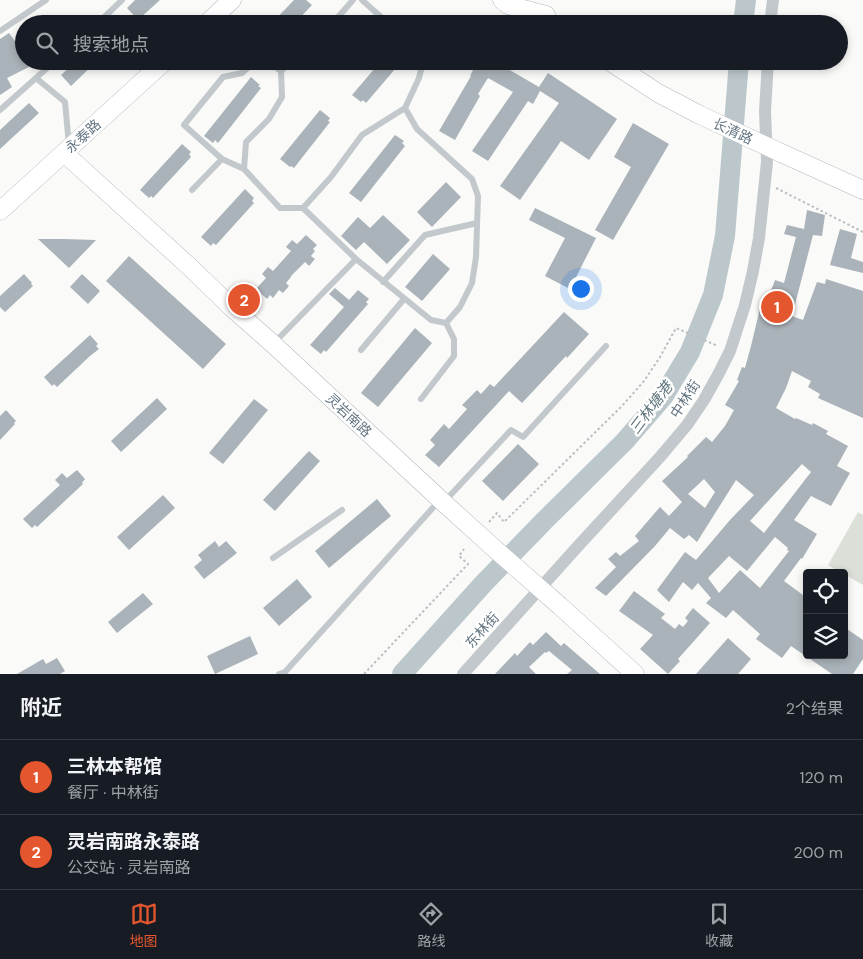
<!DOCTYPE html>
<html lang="zh">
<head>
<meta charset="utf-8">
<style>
  :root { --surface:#171b24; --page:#20242c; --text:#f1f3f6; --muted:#9ea1a6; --line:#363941; --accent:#e4572e }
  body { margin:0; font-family:"DM Sans","Noto Sans SC",sans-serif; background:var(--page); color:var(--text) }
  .controls { position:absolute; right:15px; bottom:15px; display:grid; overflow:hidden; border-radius:5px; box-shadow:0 2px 8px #0003 }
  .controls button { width:45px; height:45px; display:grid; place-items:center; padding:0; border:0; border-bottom:1px solid var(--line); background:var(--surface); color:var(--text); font:25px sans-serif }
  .you { position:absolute; left:580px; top:288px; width:18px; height:18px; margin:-12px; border:4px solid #fff; border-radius:50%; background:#1a73e8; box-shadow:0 0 0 8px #1a73e833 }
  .badge { display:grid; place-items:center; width:32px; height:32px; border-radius:50%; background:var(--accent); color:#fff; font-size:16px; font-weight:700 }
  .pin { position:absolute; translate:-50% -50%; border:2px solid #fff; box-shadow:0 1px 5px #0006 }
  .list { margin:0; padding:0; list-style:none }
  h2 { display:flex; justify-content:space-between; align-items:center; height:65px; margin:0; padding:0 20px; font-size:21px }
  h2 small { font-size:16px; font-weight:400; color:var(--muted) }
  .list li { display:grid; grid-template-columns:32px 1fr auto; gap:15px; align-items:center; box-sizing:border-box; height:75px; padding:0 20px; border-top:1px solid var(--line) }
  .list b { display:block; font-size:19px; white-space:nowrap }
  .list p { margin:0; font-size:16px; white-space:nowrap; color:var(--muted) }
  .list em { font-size:16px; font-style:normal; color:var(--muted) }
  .icon { flex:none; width:28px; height:28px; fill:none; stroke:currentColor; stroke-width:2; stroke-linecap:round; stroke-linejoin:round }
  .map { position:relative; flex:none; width:863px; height:674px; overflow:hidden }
  .search { position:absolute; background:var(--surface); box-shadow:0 2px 8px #0003; left:15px; right:15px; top:15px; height:55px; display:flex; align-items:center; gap:12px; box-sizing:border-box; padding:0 18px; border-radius:28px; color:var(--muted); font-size:19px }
  .sheet { height:215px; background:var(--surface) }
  nav { display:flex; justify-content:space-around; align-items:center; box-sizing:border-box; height:70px; border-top:1px solid var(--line); background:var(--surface); font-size:14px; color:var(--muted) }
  nav a { display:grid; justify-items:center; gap:2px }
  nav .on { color:var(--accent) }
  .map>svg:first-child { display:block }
  .green { fill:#dadfd7 }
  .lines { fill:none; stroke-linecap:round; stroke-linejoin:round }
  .river { stroke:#bbc7cb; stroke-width:20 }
  .building { fill:#aab3b9; fill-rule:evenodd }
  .secondary-casing { stroke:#b3babf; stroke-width:19 }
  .path { stroke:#bbbfc2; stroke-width:2; stroke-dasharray:2.5 2.5; stroke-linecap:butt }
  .lane { stroke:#c3c8cc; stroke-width:6 }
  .street { stroke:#c3c8cc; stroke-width:12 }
  .secondary { stroke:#fff; stroke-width:18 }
  .secondary-bridge-casing { stroke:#b3babf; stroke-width:19; stroke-linecap:butt }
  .secondary-bridge { stroke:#fff; stroke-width:18 }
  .labels { text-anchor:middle; stroke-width:5; stroke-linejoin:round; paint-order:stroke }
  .street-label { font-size:14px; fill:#657683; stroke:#fff }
  .water-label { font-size:15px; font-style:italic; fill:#60757c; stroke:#fff }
</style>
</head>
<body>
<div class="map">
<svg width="863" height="674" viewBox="0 0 863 674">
  <rect width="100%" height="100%" fill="#fafaf8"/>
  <path class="green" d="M858,512L863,515V585L844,574V573H841L828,565Z"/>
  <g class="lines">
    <path class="river" d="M743,24L746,0
      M402,674L483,584L544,521L625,441L663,397L690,352L713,295L725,236L739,61"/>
  </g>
  <path class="building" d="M135,0H160L138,20L127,8Z
    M294,0H306L312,5L294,24H271Z
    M9,33L24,53V61H41L7,78L12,87L0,95V39Z
    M76,61H97L71,86L61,75Z
    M381,61H402L366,103L363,100L361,102L352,95Z
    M458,61H494L539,87L548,73L617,119L589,160L561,141L520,200L500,186L559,103L540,91L533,104L528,101L488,161L472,151L513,92L488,78L478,94L480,96L455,140L439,131L471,76H470L473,70Z
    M251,77L260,85L258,86L261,88L218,143L215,140L213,143L204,136Z
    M29,103L39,113L0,149V130Z
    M320,110L330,118L328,121L330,122L294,168L291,166L290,167L280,159Z
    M633,123L669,144L613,240L595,230L631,167L614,157Z
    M395,135L404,141L402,143L405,146L361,202L349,193Z
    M182,144L191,152L189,154L191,157L153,198L151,196L149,198L140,190Z
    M446,182L461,197L432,227L417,212Z
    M245,189L254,198L252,201L254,203L216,245L213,243L211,246L201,237Z
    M535,208L596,238L570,289L545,276L565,238L529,220Z
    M807,210L825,215L822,236L813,235L792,316L803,320L817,282L825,284L826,279L863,291V418L818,398L820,394L808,387L811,381L792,371L786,388L776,408L795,419L796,418L812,425L813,423L828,431L826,434L848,446L837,466L850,473L831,506L811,496L794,520L817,534L802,559L801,558L784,581L807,598V655H844V627L863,640V659L853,674H832L791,646L782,658L756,639L760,634L733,610L726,618L706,603L711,598L698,583L692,590L683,582L669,602L657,590L685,552L696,560L730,520L754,495L736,480L697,542L689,535L684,539L670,528L655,546L606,596L595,588L616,567L608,559L616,552L620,556L639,541L635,536L660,507L669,516L682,502L662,481L688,457L687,456L706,437L712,442L725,426L734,410L725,405L739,381L737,380L742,367L745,368L751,346L762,300L767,301L775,280L784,283L796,237L784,234L787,225L804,229ZM802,464L811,472L764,533L750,521ZM704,479L715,492L705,508L688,494ZM775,537L788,548L787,550L789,551L760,588L740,570L719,593L708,578L729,556L747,571Z
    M383,215L410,240L387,264L364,242L356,250L341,236L358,217L370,228Z
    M840,229L857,234L851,258L863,262V273L830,265Z
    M306,235L317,245L313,249L315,251L311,256L315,259L309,266L305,262L291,276V277L286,283L289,286L283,293L279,290L273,298L270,295L267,299L256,289L266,278L262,274L268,267L273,271L291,251L286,247L292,240L297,244Z
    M38,239H64L96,240L69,268Z
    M433,254L450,269L422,301L405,287Z
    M129,256L226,344L203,369L106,281Z
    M24,274L32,283L31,284L33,286L5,312L0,307V296Z
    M82,274L100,291L88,304L70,287Z
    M335,288L349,300L358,290L369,299L366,302L368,304L326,352L324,350L321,354L310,345L344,307L329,294Z
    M564,312L589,334L567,358L566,356L522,403L509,391L439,467L425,455L435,445L430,440L444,424L449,429L467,409L462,405L477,390L481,394L490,384L494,387Z
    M415,328L432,343L378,407L361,393Z
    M90,335L98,344L96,346L99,349L90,356L57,387L54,384L52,386L44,377Z
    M157,398L167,409L121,452L111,441Z
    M254,399L268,410L223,464L209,453Z
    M6,410L16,421L14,423L15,424L0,440V416Z
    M518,444L539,464L503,501L482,481Z
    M309,451L320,461L275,511L263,500Z
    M77,470L85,479L82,483L83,484L37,527L35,525L32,528L23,519L60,485L55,480L62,473L67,478Z
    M163,495L175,508L129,550L117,537Z
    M377,499L391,516L329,568L315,551Z
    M215,541L219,547L226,541L237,553L204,579L194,567L202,560L198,555Z
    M297,579L312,597L279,626L263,608Z
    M634,591L665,614L661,618L675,629L679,624L683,627L688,621L685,618L693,608L710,623L678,659L680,661L668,674L640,649L653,635L619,611Z
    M143,593L153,604L117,633L108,622Z
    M546,632L561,646L564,643L600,674H567L572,670L549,651L546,653L545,652L529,667L536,674H495L515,653L517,656L530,642L533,645Z
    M250,636L258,654L215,674L207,656Z
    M728,638L751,659L738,674H696Z
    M57,658L65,671L60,674H17L43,659L46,664Z"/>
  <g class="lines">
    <g class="secondary-casing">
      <path id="secondary" d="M502,0L508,5L546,15
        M206,24L232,0
        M609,61L658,93L698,114
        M779,152L863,190
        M64,153L191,268L231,307L273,344L444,503L496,550
        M0,211L165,61
        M560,606L635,674"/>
    </g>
    <path class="path" d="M776,188L863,232
      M489,522L497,513L504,522L622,406L644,381L660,357L676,328L718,346
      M364,674L468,564L459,556L464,549"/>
    <path class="lane" d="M362,0L389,24
      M219,14L228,24
      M97,24L122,0
      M332,24L353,0
      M0,31L46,0
      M255,61L242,73L223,77L184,125L222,159L244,169L280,208H303L356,259L431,320L446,323
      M281,71L292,61
      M36,78L65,102L69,146
      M405,108L417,129L472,179L478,196L476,257L472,283L460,307L446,323L454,339V356L421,399
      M0,110L55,61
      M244,169L246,142L269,119L282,97L281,71L267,61
      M192,190L222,159
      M303,208L331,177L362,135L405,108L419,78L422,66L421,61
      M383,282L425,235L477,223
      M274,343L356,259
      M361,350L404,299
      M444,502L511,430L523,437L606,346
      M273,558L342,510
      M279,674L285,672L439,501"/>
    <path class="street" d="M770,24L773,0
      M463,674L579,545L660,457L687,425L704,400L719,373L730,351L745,305L753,271L759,238L767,162L765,111L768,61"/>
    <use href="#secondary" class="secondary"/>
    <g class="secondary-bridge-casing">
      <path id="secondary-bridge" d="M698,114L779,152
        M496,550L560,606"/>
    </g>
    <use href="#secondary-bridge" class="secondary-bridge"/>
  </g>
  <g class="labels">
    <g class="street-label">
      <text transform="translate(733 131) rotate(25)" y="5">长清路</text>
      <text transform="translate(83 136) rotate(-42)" y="5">永泰路</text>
      <text transform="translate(685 399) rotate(-57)" y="5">中林街</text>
      <text transform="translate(349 415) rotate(43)" y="5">灵岩南路</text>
      <text transform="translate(482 630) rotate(-48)" y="5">东林街</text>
    </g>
    <g class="water-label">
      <text transform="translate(651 408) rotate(-53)" y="5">三林塘港</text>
    </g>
  </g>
</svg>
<div class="controls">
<button><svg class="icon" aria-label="locate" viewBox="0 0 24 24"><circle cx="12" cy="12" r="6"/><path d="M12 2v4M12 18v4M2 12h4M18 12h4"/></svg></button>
<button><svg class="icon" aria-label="layers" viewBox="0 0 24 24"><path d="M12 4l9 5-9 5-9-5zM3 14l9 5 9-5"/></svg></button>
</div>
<div class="you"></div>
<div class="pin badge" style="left:777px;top:307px">1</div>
<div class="pin badge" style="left:244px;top:300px">2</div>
<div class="search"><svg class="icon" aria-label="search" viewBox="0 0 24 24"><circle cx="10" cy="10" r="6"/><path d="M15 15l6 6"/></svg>搜索地点</div>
</div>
<section class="sheet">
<h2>附近<small>2个结果</small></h2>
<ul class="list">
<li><span class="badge">1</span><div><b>三林本帮馆</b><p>餐厅 · 中林街</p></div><em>120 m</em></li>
<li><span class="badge">2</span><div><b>灵岩南路永泰路</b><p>公交站 · 灵岩南路</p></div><em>200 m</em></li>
</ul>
</section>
<nav>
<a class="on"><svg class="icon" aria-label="map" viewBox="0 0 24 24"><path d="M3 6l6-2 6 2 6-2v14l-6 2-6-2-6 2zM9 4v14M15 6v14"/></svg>地图</a>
<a><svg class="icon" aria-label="directions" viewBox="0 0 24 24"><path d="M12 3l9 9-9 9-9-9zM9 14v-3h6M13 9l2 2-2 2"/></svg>路线</a>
<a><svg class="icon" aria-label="saved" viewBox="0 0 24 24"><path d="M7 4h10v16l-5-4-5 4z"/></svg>收藏</a>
</nav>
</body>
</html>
